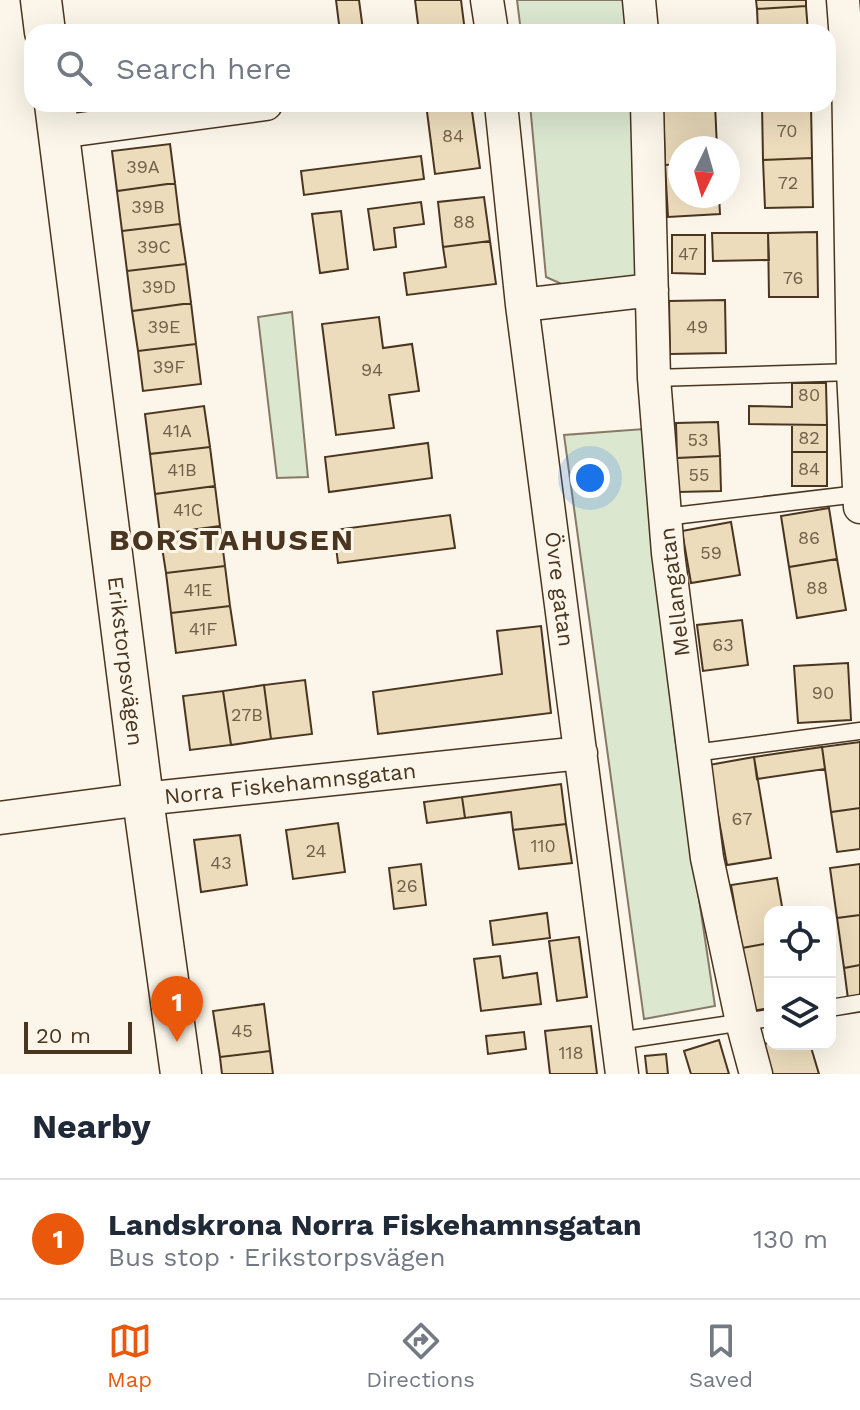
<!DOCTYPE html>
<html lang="en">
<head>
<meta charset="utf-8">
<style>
  :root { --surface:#fff; --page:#f2f2f3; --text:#1f2937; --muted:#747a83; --line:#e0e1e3; --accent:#ea580c }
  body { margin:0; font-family:"Work Sans",sans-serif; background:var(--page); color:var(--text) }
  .controls { position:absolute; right:24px; bottom:24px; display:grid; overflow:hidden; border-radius:16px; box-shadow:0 8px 32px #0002 }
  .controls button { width:72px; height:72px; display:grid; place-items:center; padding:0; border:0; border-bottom:2px solid var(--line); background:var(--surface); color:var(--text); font:40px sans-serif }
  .compass { position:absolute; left:668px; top:136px; width:72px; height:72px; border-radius:50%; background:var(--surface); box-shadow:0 8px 32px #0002; rotate:185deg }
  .scale { position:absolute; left:24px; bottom:20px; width:108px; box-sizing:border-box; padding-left:8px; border:4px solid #4a3520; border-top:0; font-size:22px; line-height:28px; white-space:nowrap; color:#4a3520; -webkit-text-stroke:6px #fbf6e9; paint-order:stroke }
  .you { position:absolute; left:590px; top:478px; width:28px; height:28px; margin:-20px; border:6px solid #fff; border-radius:50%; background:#1a73e8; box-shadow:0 0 0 12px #1a73e833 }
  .badge { display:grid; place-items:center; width:52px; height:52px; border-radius:50%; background:var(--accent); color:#fff; font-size:26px; font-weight:700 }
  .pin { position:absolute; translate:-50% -66px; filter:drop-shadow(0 2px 4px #0008) }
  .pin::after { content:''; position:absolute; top:42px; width:28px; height:24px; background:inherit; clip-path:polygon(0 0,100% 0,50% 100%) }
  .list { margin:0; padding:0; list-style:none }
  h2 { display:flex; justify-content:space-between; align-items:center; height:104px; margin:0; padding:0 32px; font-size:34px }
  h2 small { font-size:26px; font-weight:400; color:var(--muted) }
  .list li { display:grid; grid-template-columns:52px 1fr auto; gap:24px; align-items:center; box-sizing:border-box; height:120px; padding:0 32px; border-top:2px solid var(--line) }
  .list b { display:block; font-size:30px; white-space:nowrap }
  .list p { margin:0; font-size:26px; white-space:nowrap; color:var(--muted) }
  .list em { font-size:26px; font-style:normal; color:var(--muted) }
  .icon { flex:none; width:44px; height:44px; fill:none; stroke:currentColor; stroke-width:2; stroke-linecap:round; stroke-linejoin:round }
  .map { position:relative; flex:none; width:860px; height:1074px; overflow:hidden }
  .search { position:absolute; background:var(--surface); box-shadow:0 8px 32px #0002; left:24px; right:24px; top:24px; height:88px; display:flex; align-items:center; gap:20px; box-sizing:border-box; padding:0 28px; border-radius:24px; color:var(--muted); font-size:30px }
  .sheet { height:224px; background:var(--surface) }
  nav { display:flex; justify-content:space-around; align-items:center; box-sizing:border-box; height:112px; border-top:2px solid var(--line); background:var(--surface); font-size:22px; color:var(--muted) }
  nav a { display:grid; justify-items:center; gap:4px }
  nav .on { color:var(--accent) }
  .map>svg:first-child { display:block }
  .green { fill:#dce7d0; stroke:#887966; stroke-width:2 }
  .building { fill:#ecdcbc; stroke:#4a3520; stroke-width:2 }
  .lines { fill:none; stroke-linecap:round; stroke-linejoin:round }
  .service-casing { stroke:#4a3520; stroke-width:19 }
  .minor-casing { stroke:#4a3520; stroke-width:35 }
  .tertiary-casing { stroke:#4a3520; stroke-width:43 }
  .service { stroke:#fbf6e9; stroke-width:16 }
  .minor { stroke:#fbf6e9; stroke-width:32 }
  .tertiary { stroke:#fbf6e9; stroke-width:40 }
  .labels { text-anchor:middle; stroke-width:6; stroke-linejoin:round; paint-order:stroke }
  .number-label { font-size:18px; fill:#725f47 }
  .street-label { font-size:22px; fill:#4a3520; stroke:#fbf6e9 }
  .district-label { font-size:30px; font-weight:bold; letter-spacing:2px; fill:#4a3520; stroke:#fbf6e9 }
</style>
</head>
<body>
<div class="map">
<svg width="860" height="1074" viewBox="0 0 860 1074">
  <rect width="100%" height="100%" fill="#fbf6e9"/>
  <path class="green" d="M517,0H624L627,32H521Z
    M530,104H633L637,276L566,286L546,277Z
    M292,312L308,477L277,478L258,317Z
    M644,429L675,738L715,1006L644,1019L564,435Z"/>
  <path class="building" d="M336,0H359L363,30L340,32Z
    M415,0H461L465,32H419Z
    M756,0H806V6L757,9Z
    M806,6L808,32H758L757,9Z
    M426,104H471L480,168L435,174Z
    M663,104H715L717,148H680V164L665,165Z
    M762,104H811L812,158L763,160Z
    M170,144L175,183L117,191L112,151Z
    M421,156L424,179L304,195L301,171Z
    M812,158L813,207L765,208L763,160Z
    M680,164V196H719L720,214L668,217L665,165Z
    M175,183L180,224L122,231L117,191Z
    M484,197L490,241L443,247L438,202Z
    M421,202L424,224L394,228L396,247L374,250L368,209Z
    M341,211L348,269L320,273L312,214Z
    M180,224L186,264L127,271L122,231Z
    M817,232L818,297H769L768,233Z
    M712,233H768L769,260L713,261Z
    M672,235H705V274L672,273Z
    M490,241L496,284L407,295L404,273L446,267L443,247Z
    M186,264L191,303L132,311L127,271Z
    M725,300L726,353L670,354L669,301Z
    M191,303L196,344L138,351L132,311Z
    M379,317L383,348L412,344L419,391L389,395L394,428L336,435L322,324Z
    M196,344L201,384L143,391L138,351Z
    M792,383H826L827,425L749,424V406L792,407Z
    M204,406L210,447L150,454L145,414Z
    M718,422L720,456L677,458L676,423Z
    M792,425H827V452H792Z
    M428,443L432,478L329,492L325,457Z
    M210,447L215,486L155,494L150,454Z
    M792,452H827V486H792Z
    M720,456L721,491L678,492L677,458Z
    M215,486L220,526L160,534L155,494Z
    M829,508L837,559L789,567L781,516Z
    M450,515L455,548L338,563L334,530Z
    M731,522L740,575L691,583L682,531Z
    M220,526L225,566L166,573L160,534Z
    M837,559L846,610L797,618L789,567Z
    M225,566L230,606L171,613L166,573Z
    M230,606L236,645L176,653L171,613Z
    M742,620L748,665L703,671L697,625Z
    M541,626L551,713L378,734L373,692L502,674L497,631Z
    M848,663L851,720L798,723L794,666Z
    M305,680L312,734L271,739L264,685Z
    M264,685L271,739L231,745L223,691Z
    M223,691L231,745L190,750L183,696Z
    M860,742V808L831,812L822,747Z
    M822,747L825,769L757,779L754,757Z
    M754,757L771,858L727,865L709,765Z
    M561,784L566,824L513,830L511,812L465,818L462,797Z
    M462,797L465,818L427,823L424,802Z
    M860,808V849L837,852L831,812Z
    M338,823L345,872L293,879L286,830Z
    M566,824L572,863L519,869L513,830Z
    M240,835L247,885L201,892L194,840Z
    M421,864L426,905L394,909L389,868Z
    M860,864V915L837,918L830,868Z
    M777,878L783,912H770V943L742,948L731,885Z
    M547,913L550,938L493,945L490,921Z
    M860,915V965L844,968L837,918Z
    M579,937L587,997L557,1001L549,941Z
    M770,943V1008L752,1011L742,948Z
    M500,956L503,978L537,973L541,1004L481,1011L474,959Z
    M860,965V997L848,999L844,968Z
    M264,1004L270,1051L220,1057L213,1011Z
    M591,1026L597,1074H550L545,1031Z
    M524,1032L526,1049L488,1054L486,1036Z
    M719,1040L729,1074H691L684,1051Z
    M770,1042V1044H810L819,1074H770L762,1045Z
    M270,1051L273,1074H222L220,1057Z
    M666,1054L668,1074H647L645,1056Z"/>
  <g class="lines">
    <g class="service-casing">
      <path id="service" d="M654,378L853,372
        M665,517L858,494
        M694,753L860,731
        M830,1008L860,1003
        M618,1041L770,1018"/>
    </g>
    <g class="minor-casing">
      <path id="minor" d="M487,0L492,32
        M639,0L642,32
        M843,0L848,67L853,372L860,507
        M501,104L522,305L622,1074
        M647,104L654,378L668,553L707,858L742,1022L756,1074
        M59,132L266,104
        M522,305L652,290
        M0,818L143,799L581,753"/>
    </g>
    <g class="tertiary-casing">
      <path id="tertiary" d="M41,0L45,32
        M55,104L143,799L181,1074"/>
    </g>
    <use href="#service" class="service"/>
    <use href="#minor" class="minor"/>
    <use href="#tertiary" class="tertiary"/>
  </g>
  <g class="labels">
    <g class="number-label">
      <text x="787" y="137">70</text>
      <text x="453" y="142">84</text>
      <text x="143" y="173">39A</text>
      <text x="788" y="189">72</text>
      <text x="148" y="213">39B</text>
      <text x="464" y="228">88</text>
      <text x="154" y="253">39C</text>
      <text x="688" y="260">47</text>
      <text x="793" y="284">76</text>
      <text x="159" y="293">39D</text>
      <text x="164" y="333">39E</text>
      <text x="697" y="333">49</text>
      <text x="169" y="373">39F</text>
      <text x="372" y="376">94</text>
      <text x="809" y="401">80</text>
      <text x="177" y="437">41A</text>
      <text x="809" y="444">82</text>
      <text x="698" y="446">53</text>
      <text x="809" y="475">84</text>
      <text x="182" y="476">41B</text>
      <text x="699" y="481">55</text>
      <text x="188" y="516">41C</text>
      <text x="809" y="544">86</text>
      <text x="711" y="559">59</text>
      <text x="817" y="594">88</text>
      <text x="198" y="596">41E</text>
      <text x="203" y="635">41F</text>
      <text x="723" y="651">63</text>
      <text x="823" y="699">90</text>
      <text x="247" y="721">27B</text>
      <text x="742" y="825">67</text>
      <text x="543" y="852">110</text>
      <text x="316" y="857">24</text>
      <text x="221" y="869">43</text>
      <text x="407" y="892">26</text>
      <text x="242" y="1037">45</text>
      <text x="571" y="1059">118</text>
    </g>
    <g class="street-label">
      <text transform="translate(560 589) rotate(83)" y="8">Övre gatan</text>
      <text transform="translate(674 592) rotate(-97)" y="8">Mellangatan</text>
      <text transform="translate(126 661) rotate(83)" y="8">Erikstorpsvägen</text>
      <text transform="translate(290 783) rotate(-6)" y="8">Norra Fiskehamnsgatan</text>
    </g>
    <g class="district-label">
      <text x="232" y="550">BORSTAHUSEN</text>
    </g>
  </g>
</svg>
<div class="controls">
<button><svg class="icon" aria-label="locate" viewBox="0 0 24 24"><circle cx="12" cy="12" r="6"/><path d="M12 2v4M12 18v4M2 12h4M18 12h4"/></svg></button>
<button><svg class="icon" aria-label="layers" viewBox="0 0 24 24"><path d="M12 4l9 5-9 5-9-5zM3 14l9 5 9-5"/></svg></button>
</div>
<svg class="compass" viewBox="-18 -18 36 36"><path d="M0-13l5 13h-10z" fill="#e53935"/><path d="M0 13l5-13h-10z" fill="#747a83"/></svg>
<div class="scale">20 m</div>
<div class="you"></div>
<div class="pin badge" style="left:177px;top:1042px">1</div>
<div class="search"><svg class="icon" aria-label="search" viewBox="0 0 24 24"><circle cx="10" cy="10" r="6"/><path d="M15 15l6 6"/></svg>Search here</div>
</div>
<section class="sheet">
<h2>Nearby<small></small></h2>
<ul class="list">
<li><span class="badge">1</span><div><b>Landskrona Norra Fiskehamnsgatan</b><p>Bus stop · Erikstorpsvägen</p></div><em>130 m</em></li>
</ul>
</section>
<nav>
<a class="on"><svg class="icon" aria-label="map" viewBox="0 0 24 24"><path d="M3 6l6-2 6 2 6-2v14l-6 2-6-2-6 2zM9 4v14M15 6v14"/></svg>Map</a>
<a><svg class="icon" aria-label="directions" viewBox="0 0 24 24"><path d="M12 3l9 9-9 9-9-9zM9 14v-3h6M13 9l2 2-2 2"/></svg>Directions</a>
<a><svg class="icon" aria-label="saved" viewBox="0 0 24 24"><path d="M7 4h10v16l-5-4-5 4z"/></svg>Saved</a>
</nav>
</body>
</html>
